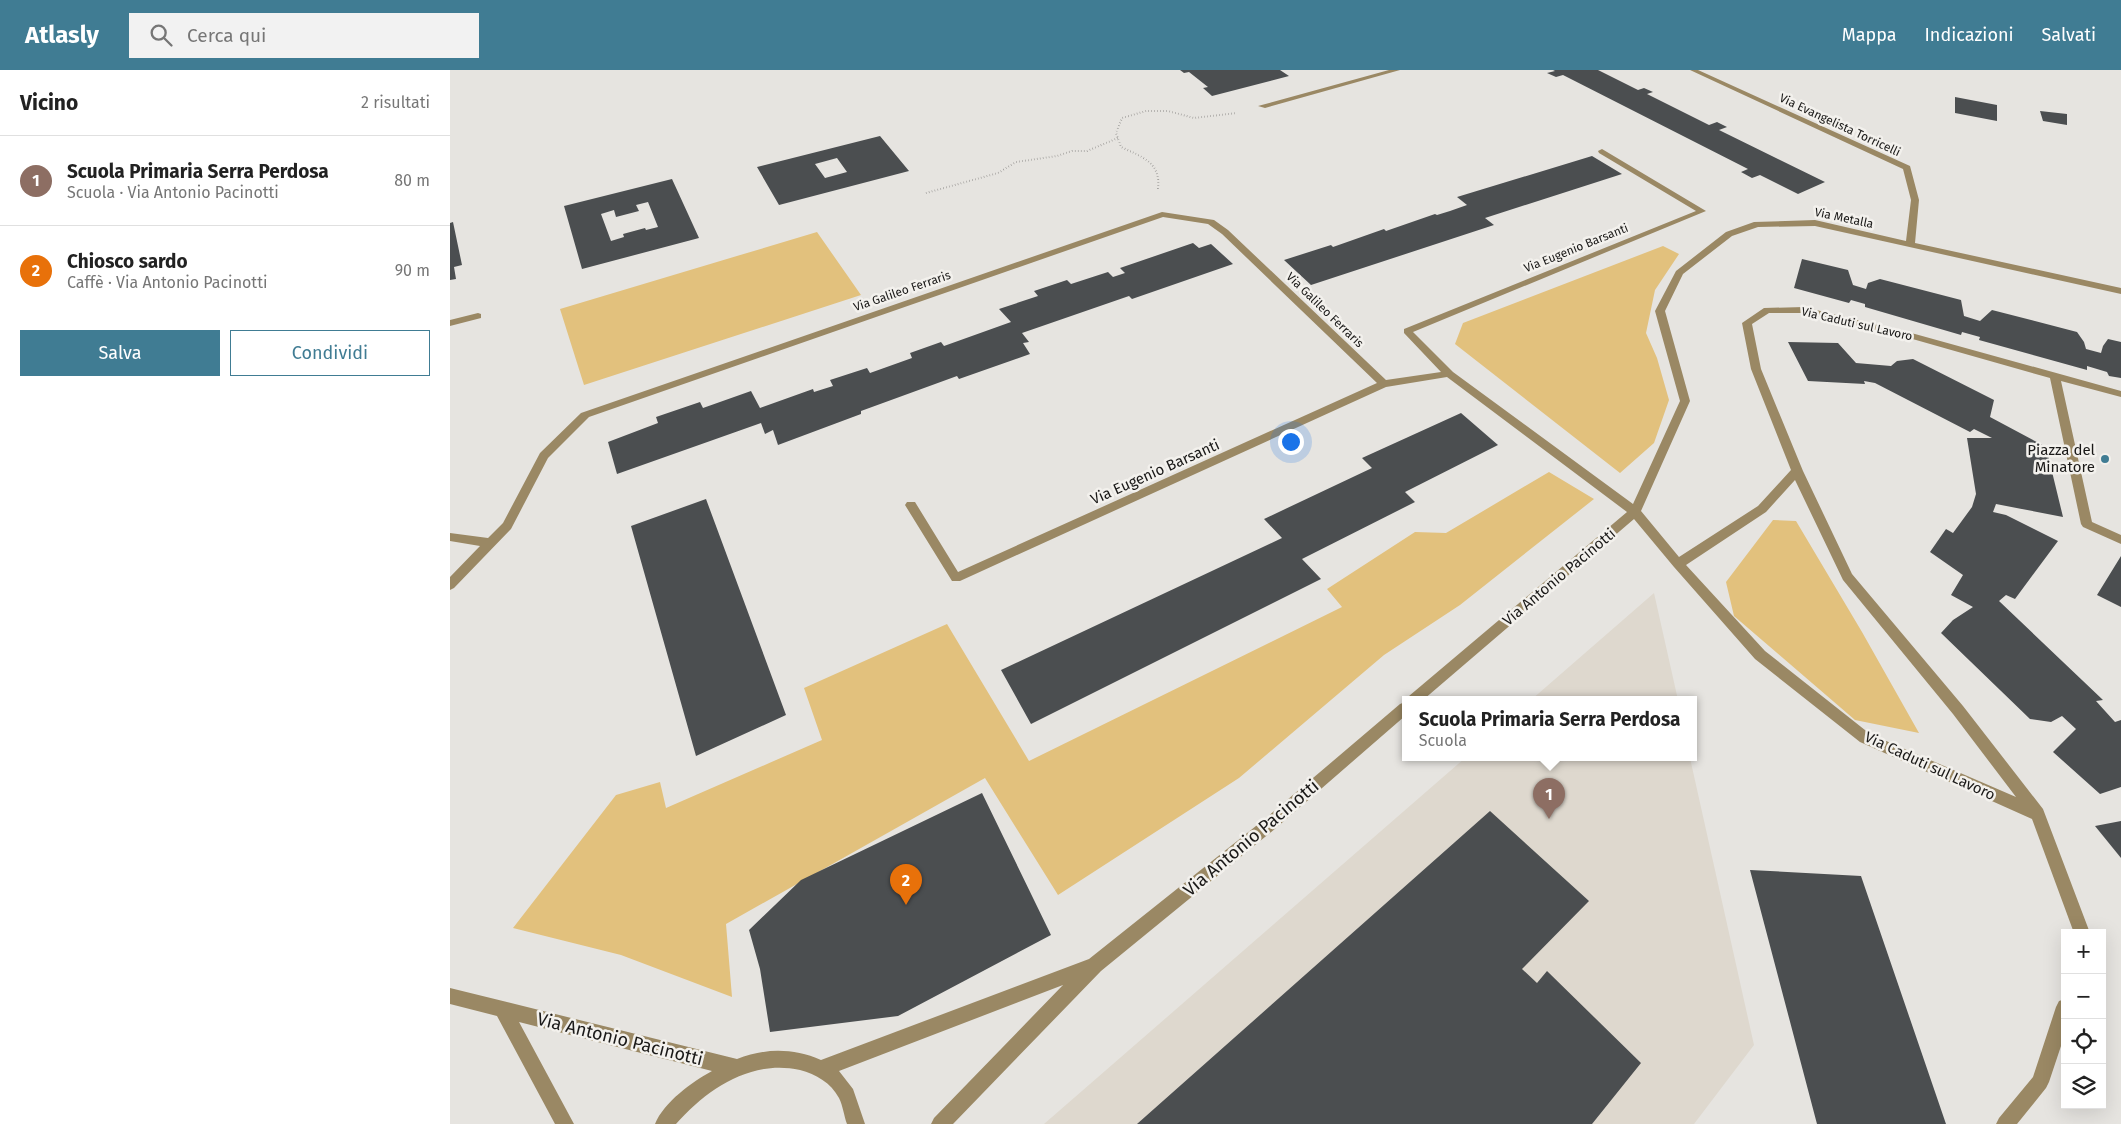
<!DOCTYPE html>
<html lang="it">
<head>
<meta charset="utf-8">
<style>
  :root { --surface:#fff; --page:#f2f2f2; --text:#222; --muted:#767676; --line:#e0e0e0; --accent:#407c93 }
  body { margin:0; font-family:"Fira Sans",sans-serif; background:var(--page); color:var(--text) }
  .controls { position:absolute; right:15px; bottom:15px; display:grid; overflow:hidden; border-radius:0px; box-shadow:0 5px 20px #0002 }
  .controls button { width:45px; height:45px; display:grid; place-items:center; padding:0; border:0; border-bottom:1px solid var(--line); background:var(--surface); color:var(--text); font:25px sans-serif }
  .you { position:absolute; left:840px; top:371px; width:18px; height:18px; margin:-12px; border:4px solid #fff; border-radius:50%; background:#1a73e8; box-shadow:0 0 0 8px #1a73e833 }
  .badge { display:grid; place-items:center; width:32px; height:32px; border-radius:50%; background:var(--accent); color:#fff; font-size:16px; font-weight:700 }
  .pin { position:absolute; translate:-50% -41px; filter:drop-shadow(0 1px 2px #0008) }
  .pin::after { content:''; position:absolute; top:26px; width:18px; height:15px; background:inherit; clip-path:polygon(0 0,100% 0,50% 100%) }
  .popup { position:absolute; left:952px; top:626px; width:295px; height:65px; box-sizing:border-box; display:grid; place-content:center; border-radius:0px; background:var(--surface); filter:drop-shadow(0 1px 4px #0005); font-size:16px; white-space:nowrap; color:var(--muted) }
  .popup b { font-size:19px; color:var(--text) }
  .popup::after { content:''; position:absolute; left:50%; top:100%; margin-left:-10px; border:10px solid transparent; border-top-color:var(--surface) }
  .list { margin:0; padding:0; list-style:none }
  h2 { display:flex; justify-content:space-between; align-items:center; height:65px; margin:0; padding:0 20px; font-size:21px }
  h2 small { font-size:16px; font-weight:400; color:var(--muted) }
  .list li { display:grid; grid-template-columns:32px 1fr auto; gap:15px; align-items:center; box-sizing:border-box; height:90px; padding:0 20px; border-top:1px solid var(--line) }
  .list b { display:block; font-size:19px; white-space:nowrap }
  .list p { margin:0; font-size:16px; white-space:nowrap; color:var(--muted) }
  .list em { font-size:16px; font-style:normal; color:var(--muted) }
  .actions { display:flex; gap:10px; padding:15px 20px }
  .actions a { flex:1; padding:11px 0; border:1px solid var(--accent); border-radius:0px; text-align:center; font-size:18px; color:var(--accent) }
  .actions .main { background:var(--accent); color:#fff }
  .icon { flex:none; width:28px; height:28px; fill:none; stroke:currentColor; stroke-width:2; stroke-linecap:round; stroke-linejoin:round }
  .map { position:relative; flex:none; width:1671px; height:1054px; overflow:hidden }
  header { display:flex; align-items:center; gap:30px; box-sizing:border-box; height:70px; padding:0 25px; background:var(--accent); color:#fff }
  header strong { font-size:24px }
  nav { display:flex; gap:28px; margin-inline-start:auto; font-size:18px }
  .search { width:350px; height:45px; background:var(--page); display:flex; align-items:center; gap:12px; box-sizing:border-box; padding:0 18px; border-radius:0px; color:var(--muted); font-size:19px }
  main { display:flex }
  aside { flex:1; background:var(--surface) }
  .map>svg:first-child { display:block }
  .built { fill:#ded8ce }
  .green { fill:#e2c17d }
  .building { fill:#4b4e50; fill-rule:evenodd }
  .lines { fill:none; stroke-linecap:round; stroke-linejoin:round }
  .path { stroke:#888684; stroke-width:2; stroke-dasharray:0.5 2.5; stroke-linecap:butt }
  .minor { fill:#9a8864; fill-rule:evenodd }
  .poi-dot { fill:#407c93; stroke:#f3f1ed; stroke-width:2 }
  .labels { text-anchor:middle; stroke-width:5; stroke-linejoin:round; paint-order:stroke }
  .far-street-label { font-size:12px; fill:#1a1918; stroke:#f3f1ed }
  .poi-label { font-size:15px; fill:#1a1918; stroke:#f3f1ed; text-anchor:end }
  .street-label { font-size:15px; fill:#1a1918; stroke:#f3f1ed }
  .near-street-label { font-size:18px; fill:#1a1918; stroke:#f3f1ed }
</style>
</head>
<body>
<header>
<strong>Atlasly</strong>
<div class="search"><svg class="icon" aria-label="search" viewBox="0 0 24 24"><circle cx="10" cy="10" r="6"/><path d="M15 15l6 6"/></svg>Cerca qui</div>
<nav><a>Mappa</a><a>Indicazioni</a><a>Salvati</a></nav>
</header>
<main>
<aside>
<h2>Vicino<small>2 risultati</small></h2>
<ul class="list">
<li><span class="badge" style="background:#8d6e63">1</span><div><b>Scuola Primaria Serra Perdosa</b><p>Scuola · Via Antonio Pacinotti</p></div><em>80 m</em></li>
<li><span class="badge" style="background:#e8710a">2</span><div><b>Chiosco sardo</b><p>Caffè · Via Antonio Pacinotti</p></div><em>90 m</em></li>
</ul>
<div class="actions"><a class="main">Salva</a><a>Condividi</a></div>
</aside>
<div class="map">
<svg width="1671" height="1054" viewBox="0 0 1671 1054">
  <rect width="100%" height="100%" fill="#e6e4e0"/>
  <path class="built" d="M1204,523L1228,630H1081Z
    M1015,688H1240L1304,975L1244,1054H594Z"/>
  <path class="green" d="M367,162L411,225L134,315L110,239Z
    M1213,176L1229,184L1205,220L1196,263L1207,288L1219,330L1204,373L1170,403L1005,274L1013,253Z
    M1099,402L1144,429L1010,535L934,585L789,708L608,825L535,708L276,854L282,927L171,885L63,858L166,725L210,712L216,738L372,670L354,618L497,554L579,691L892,537L877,519L965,462L996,463Z
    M1323,450L1346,451L1412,562L1469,663L1405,650L1284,546L1276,512Z"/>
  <path class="building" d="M730,0H830L839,6L762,26L753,18L758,17L739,2L734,3Z
    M1103,0H1148L1188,20L1194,18L1203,22L1197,24L1259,55L1267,52L1277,57L1269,60L1375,112L1348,124L1310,105L1302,108L1291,102L1298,99L1113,5L1106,7L1097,3L1105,1Z
    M1505,27L1547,35V51L1505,43Z
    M1590,41L1617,44V55L1593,51Z
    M430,66L459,101L329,135L307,97ZM387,88L397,102L375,108L365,94Z
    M1142,86L1172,104L1035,148L1044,155L861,215L834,190L881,175L883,177L934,159L936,161L985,144L987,145L1000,141L1017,135L1007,127Z
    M222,109L249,168L132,199L114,136ZM198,132L208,157L196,160L195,158L173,164L174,167L161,171L151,144L164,140L166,147L189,141L186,135Z
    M3,152L12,195L4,197L6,209L0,210V153Z
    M743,173L749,178L761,174L783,194L682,229L679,226L572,263L579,272L573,273L580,284L509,309L507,306L411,341V344L328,375L323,360L315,364L311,353L167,404L158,372L208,353L206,347L250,332L253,338L301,321L310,338L363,319L364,322L383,316L380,310L417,298L420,303L462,288L460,283L491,272L494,276L561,252L549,239L588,226L584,221L617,210L621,214L658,202L663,207L675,203L670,198Z
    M1352,189L1398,200L1403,215L1416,219L1418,213L1430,209L1511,230L1514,246L1530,251L1542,240L1627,262L1634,272L1636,279L1651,283L1653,276L1658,269L1671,272V308L1659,306L1657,302L1637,296V300L1529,270L1530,267L1512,262L1511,265L1415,237V234L1401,230L1399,233L1344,218Z
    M1338,272L1388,273L1406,293L1441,296L1447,291L1463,289L1544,330L1540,347L1596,377L1613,447L1546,434L1543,442L1556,445L1608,471L1565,529L1556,525L1549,531L1653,630L1646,631L1665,652L1671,650V717L1650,724L1603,682L1626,659L1612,646L1601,652L1580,649L1491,563L1503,550L1523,537L1501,525L1513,505L1480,482L1496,459L1503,463L1522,437L1526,424L1517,368H1542L1524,359L1520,362L1425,313L1414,311L1415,314L1358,311Z
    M1011,343L1048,375L955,422L965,432L852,489L871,509L581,654L551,600L832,468L814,449L922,398L912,388Z
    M256,429L336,645L246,686L181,456Z
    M1671,486V537L1647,525Z
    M532,723L601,865L448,946L320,962L310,899L299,860L351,810Z
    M1040,741L1139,831L1072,899L1087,913L1097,901L1191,993L1142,1054H687Z
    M1671,751V788L1645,756Z
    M1300,800L1411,806L1496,1054H1367Z"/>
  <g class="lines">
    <path class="path" d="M708,119C711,92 692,87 671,77L666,63L672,48L696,41H718L744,48L787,43
      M476,123L548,103L566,92L607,86L622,81H637L668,68"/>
    <path class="minor" d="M939,0H950L815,38L808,36Z
      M1240,0H1248L1460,96L1469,130L1465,173L1671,218V224L1365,156L1308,157L1282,166L1233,204L1215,241L1240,331L1191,441L1229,487L1308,436L1341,400L1301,299L1292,253L1314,238L1354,237L1465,264L1671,321V327L1611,311L1642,452L1671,465V474L1633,457L1631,454L1600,308L1459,268L1354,243H1319L1302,254L1311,299L1353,401L1402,504L1513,636L1593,739L1640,863H1624L1582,749L1410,672L1305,589L1224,497L1184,449L973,630H957L959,626L1177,442L997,307L936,317L510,511H502L455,435L457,432H465L508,502L927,313L772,164L758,154L713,147L139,347L98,388L61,459L4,518L0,520V507L30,476L0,471V463L38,468L53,453L90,383L131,343L712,142L764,150L778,160L936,310L991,302L954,263V259L1246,141L1149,83L1148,81L1152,79L1256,141L963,262L1003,302L1183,434L1230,331L1205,241L1226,201L1276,162L1304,152L1365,150L1456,171L1461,130L1453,99ZM1345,410L1393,510L1503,644L1566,727L1420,664L1315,581L1236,495L1316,442Z
      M28,243L31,244V248L0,256V250Z
      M955,632V646L826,758L651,901L503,1054H481L484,1048L613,915L389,1001L403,1019L415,1054H397C394,1046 393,1036 389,1028C381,1013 366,1004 350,1000C301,989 257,1019 226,1054H205C214,1032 242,1012 262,1001L69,952L124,1054H105L47,946L0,934V918L287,989C315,978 343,978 371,990L639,889L816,748L950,634Z
      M1615,929V964L1599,1012L1596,1018L1567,1054H1546L1549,1048L1583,1007L1606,937L1609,931Z"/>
  </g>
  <circle class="poi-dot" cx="1655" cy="389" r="5"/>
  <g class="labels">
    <g class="far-street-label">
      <text transform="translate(1390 55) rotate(25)" y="4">Via Evangelista Torricelli</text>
      <text transform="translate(1394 148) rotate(12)" y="4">Via Metalla</text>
      <text transform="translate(1126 178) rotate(-22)" y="4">Via Eugenio Barsanti</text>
      <text transform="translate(452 221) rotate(-19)" y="4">Via Galileo Ferraris</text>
      <text transform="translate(875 240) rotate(44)" y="4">Via Galileo Ferraris</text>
      <text transform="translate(1407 254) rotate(13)" y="4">Via Caduti sul Lavoro</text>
    </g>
    <g class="poi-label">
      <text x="1645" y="385">Piazza del<tspan x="1645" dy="17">Minatore</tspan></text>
    </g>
    <g class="street-label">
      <text transform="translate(705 402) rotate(-24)" y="5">Via Eugenio Barsanti</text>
      <text transform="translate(1109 507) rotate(-40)" y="5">Via Antonio Pacinotti</text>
      <text transform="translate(1480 696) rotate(25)" y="5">Via Caduti sul Lavoro</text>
    </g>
    <g class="near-street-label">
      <text transform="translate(801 768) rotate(-40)" y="6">Via Antonio Pacinotti</text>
      <text transform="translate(170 969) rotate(14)" y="6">Via Antonio Pacinotti</text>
    </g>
  </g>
</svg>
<div class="controls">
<button>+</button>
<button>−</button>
<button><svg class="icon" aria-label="locate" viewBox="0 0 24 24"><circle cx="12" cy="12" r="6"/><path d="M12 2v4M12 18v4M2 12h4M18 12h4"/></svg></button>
<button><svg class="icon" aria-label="layers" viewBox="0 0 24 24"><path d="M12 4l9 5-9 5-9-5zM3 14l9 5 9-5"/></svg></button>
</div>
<div class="you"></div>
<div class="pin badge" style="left:1099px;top:749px;background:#8d6e63">1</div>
<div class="popup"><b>Scuola Primaria Serra Perdosa</b>Scuola</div>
<div class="pin badge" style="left:456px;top:835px;background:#e8710a">2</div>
</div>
</main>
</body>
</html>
